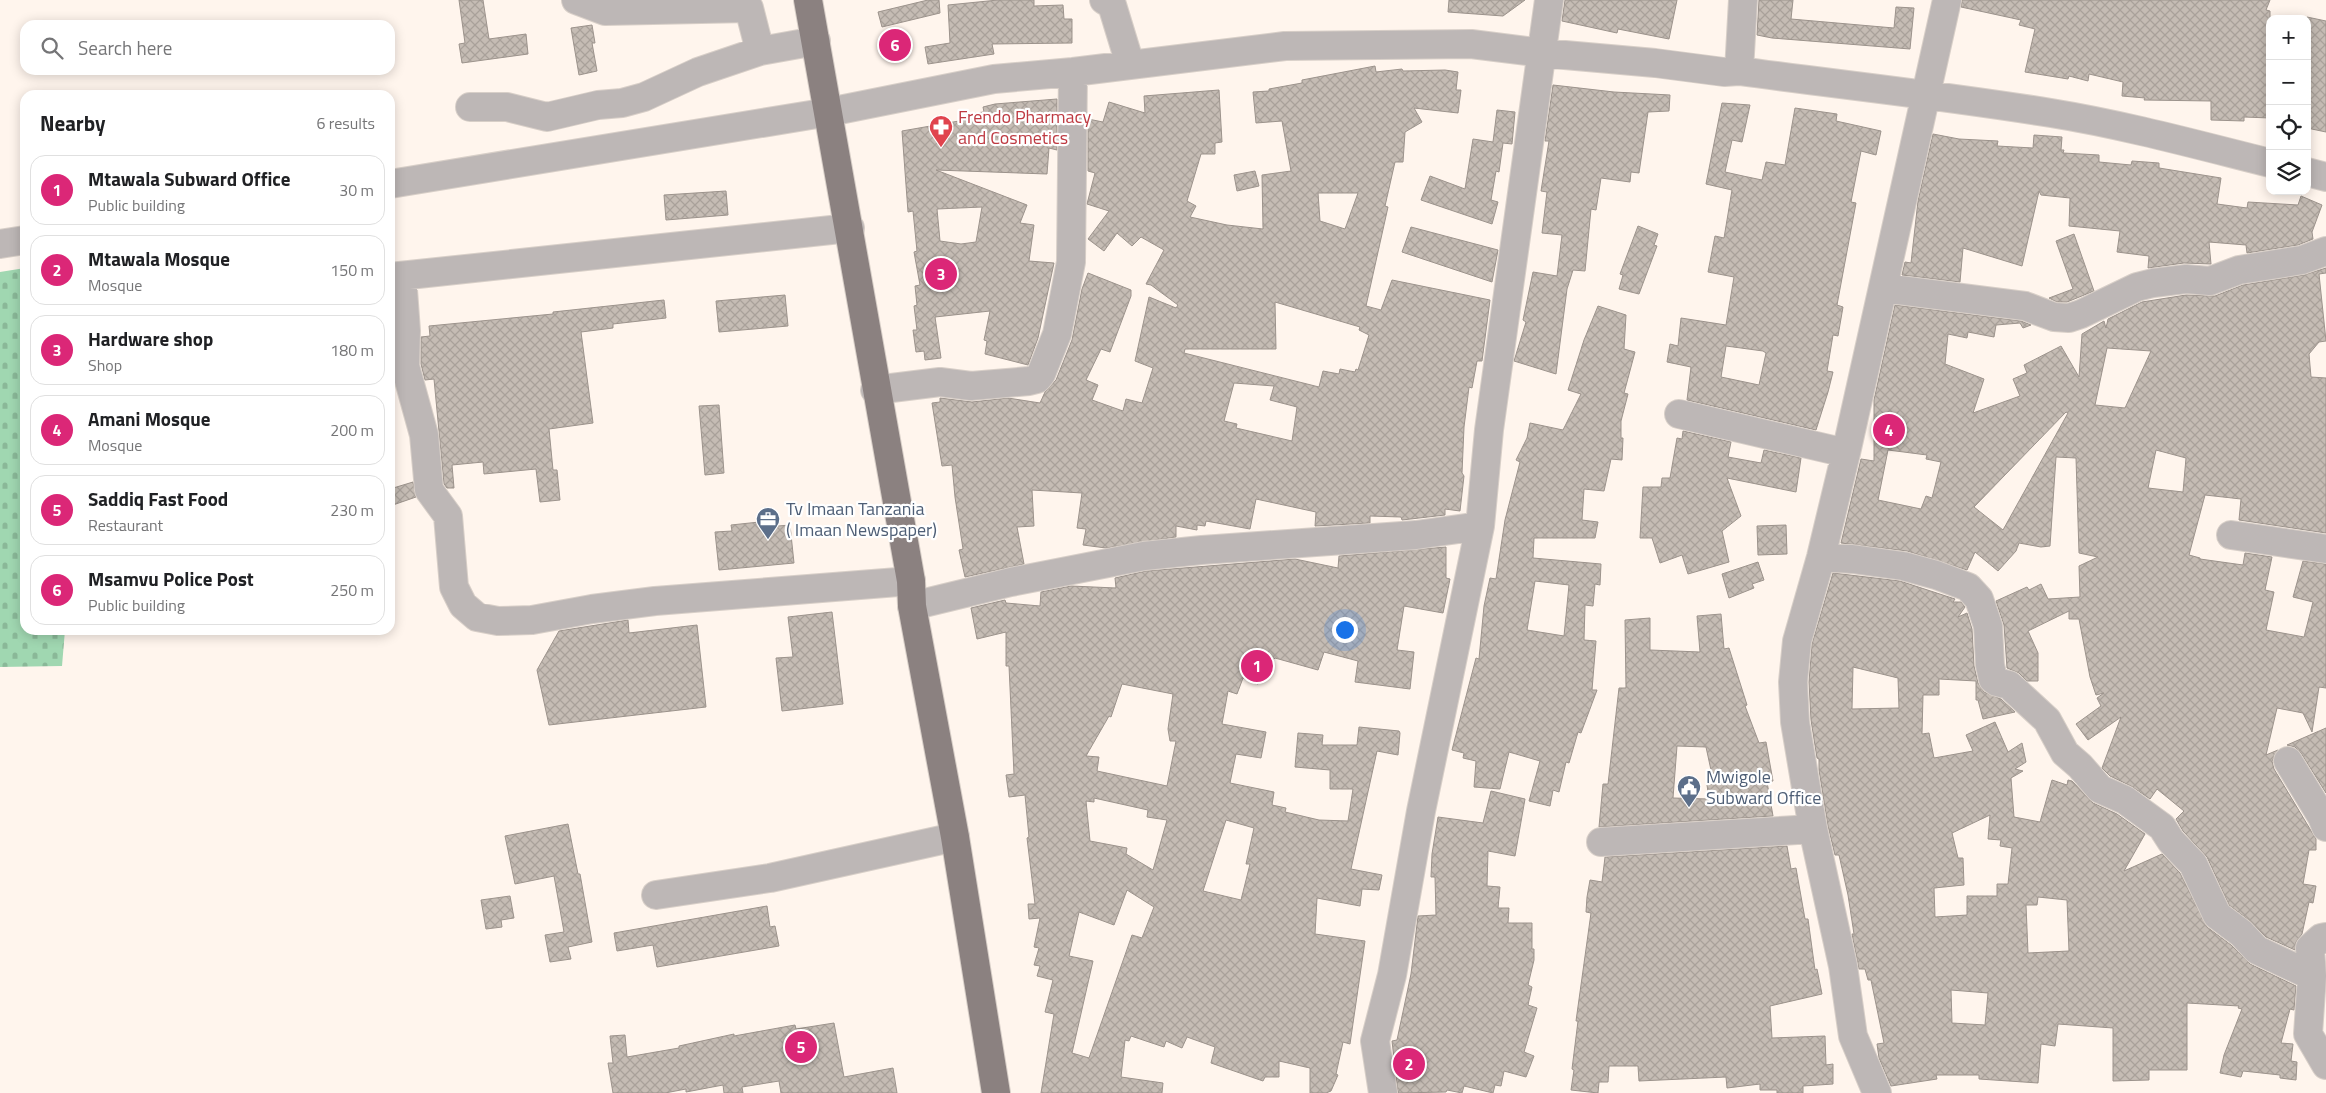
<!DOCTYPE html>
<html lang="en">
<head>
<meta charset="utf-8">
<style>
  :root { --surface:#fff; --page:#f2f2f2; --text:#202124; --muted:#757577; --line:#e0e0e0; --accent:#db2777 }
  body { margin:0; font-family:"Titillium Web",sans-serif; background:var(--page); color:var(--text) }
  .controls { position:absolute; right:15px; top:15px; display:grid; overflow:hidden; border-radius:10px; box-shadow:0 2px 12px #0003 }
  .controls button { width:45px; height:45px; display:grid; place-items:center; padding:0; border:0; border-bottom:1px solid var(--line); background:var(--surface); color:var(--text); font:25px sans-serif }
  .you { position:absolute; left:1344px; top:629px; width:18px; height:18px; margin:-12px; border:4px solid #fff; border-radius:50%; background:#1a73e8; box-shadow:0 0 0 8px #1a73e833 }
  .badge { display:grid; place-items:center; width:32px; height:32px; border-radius:50%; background:var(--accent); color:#fff; font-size:16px; font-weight:700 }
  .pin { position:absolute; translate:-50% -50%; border:2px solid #fff; box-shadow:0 1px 5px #0006 }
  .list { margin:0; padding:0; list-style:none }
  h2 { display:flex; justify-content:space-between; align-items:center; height:65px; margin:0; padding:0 20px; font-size:21px }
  h2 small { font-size:16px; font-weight:400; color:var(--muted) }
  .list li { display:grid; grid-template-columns:32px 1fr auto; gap:15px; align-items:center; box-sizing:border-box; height:70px; margin:0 10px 10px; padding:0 10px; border:1px solid var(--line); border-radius:15px }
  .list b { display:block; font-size:19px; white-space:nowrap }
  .list p { margin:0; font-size:16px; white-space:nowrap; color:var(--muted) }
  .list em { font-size:16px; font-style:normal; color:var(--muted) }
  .icon { flex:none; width:28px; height:28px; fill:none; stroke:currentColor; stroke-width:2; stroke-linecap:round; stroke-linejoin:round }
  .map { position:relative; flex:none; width:2326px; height:1093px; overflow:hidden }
  .search { position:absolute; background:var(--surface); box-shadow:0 2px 12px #0003; left:20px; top:20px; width:375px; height:55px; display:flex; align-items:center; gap:12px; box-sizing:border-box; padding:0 18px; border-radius:15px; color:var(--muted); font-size:19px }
  .panel { position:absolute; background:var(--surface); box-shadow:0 2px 12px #0003; left:20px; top:90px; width:375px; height:545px; border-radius:15px }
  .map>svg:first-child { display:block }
  .cemetery { fill:url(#cemetery-stones) }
  .building { fill:url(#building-cross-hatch); stroke:#9c938c; fill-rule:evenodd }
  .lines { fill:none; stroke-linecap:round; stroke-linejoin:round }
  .minor-casing { stroke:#d8cfc8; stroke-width:30 }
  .major-casing { stroke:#d8cfc8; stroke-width:30 }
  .minor { stroke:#bdb7b6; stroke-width:28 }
  .major { stroke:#8b8180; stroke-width:28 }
  .labels { text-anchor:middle; stroke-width:4.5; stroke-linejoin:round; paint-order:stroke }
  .health-label { font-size:18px; fill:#be3a42; stroke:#fff; text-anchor:start }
  .service-label { font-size:18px; fill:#4e5e75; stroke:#fff; text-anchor:start }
</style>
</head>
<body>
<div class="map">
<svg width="2326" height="1093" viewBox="0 0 2326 1093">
  <defs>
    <pattern id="cemetery-stones" width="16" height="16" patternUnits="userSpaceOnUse" patternTransform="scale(1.25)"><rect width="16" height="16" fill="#a0d7b1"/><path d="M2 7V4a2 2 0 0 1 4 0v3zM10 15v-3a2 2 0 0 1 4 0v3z" fill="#8ab898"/></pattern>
    <pattern id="building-cross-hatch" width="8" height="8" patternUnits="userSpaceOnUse" patternTransform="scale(1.25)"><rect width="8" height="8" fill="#c5bcb4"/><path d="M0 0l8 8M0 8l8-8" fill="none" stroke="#a9a19a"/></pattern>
  </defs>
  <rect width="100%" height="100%" fill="#fff5ed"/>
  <path class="cemetery" d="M25,268V630H65L62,666L0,667V272Z"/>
  <path class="building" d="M459,0H483L489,39L526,34L528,54L462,63L459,44L465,43Z
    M928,0H939L940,13L882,27L878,12Z
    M998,0H1034V6L1063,5L1064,19H1072V43L992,44L994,54L928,64L925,47L950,43L948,5Z
    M1449,0H1525L1503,16L1448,12Z
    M1565,0H1677L1669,39L1618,29L1617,33L1562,21Z
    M1759,0H1793L1791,19L1894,28L1896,7L1914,8L1910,49L1772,38L1757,35Z
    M1962,0H2270L2266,10L2270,11V118L2244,117V121L2211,120V101L2144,100L2145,98L2122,96L2123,82L2089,74L2088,81L2069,76L2068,79L2025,72L2035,29L2019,25L2021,20L1961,7Z
    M2307,17L2326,21V132L2307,128Z
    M592,25L595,43H592L597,71L579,75L571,28Z
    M1375,66L1376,72L1402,69L1403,71L1445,70L1458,72L1456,90H1461L1458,113L1414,108L1422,122L1405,132L1403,162H1395L1385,206L1388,207L1366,306L1381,310L1392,280L1490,300L1482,361H1477L1472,388L1469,387L1464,427L1462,473L1464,476L1460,511L1445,509V515L1402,520L1401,517L1370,516V523L1315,526L1316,512L1256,499L1250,529L1206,521L1205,526L1197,525V530L1176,526V537L1106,548L1083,545L1086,529L1077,528L1082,493L1032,490L1034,526L1017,527L1024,564L965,577L959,550L963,549L955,497L952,465L942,466L932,403L940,402V398L972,402L1008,398L1040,403L1045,392L1056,380L1072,340L1082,289L1088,273L1131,290V296L1110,352L1101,349L1086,380L1098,385L1092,400L1123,411L1126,399L1142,403L1153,368L1135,361L1149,297L1176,308L1178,305L1151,285L1146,284L1164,250L1141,237L1132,246L1117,233L1104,251L1088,239L1109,211L1087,204L1095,173L1088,171V119L1103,122L1109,102L1145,113L1144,96L1219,90L1222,142L1215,143V154H1201L1187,201L1196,206L1190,217L1227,225L1263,229L1262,175L1291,171L1282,121L1256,123L1253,92L1269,91V89L1302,83V80ZM1318,193H1358L1345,229L1320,221ZM1275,302L1360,327L1359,330L1369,335L1358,370L1356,369L1355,372L1340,369L1339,374L1323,371L1319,387L1184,353L1185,349H1276ZM1234,383L1274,386L1270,400L1297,407L1292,441L1236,428L1237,424L1224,421Z
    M1553,85L1614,92L1670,95L1669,111L1648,112L1639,173L1631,172L1630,182L1601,178L1596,210L1591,209L1585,271L1573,270L1567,289L1556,374L1514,361L1526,322L1523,320L1533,272L1557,276L1562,235L1542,233L1547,192L1541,191L1549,141H1545Z
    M1057,99V150L1049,148L1047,174L936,170L1027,205L1020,223L1034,225L1029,261L1054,263L1038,338L1028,365L985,354L987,341L984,340L990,311L935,317L941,358L925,360L924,351L916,352L913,330H917L914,306L917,305L915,286L920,285L914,252L917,251L913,211L908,212L902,131L976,118L975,113L984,112L983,107L995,104ZM982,207L976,242L961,244L940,241L937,209Z
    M1722,103L1750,105L1742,142L1732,140L1725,172L1743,176L1762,180L1766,162L1785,165L1795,108L1837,114L1836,121L1881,131L1876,155L1861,151L1851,202L1856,203L1837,305L1843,307L1838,336L1833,335L1827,371L1833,372L1828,392L1816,430L1687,400L1691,367L1667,362L1670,344L1678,346L1681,318L1726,325L1734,277L1708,272L1715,236L1724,238L1732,190L1706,184ZM1726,346L1763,351L1766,353L1759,385L1721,377Z
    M1497,110L1515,112L1512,144L1503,143L1499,172L1496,171L1491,200L1498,202L1492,224L1421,200L1430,176L1465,189L1473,139L1493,142Z
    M1933,134L1959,139L1998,141L1997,146L2033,148L2034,135L2062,137L2061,150H2064L2063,153L2099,155V162L2131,165L2132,161L2159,163V168L2221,178L2217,204L2247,208L2248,202L2298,205L2301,196L2322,205L2312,232L2313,239L2298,245L2247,253L2246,245L2209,242L2211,264L2184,263L2148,268L2149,256L2117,252L2120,231L2069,226L2070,198L2041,195L2039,191L2022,266L1963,248L1960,282L1902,275L1905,262L1911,263L1918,201Z
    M1255,171L1259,186L1237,191L1234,175Z
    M726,191L728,215L666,220L664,195Z
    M1638,226L1658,234L1654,245L1657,246L1639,294L1619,289L1623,275L1620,274Z
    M1411,227L1498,250L1492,282L1402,252Z
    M2074,234L2094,291L2067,302H2057L2049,298L2073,289L2056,241Z
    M2326,268V273L2319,274L2326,341L2319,342L2309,354L2311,377L2326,378V533L2239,520L2241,499L2205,495L2189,555L2200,558V559L2243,565L2245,553L2272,557L2265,590L2274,592L2266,630L2304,637L2313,602L2293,597L2303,561L2326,564V688L2319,687L2312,732L2303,713L2277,708L2266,755L2278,750L2272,761L2274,769L2316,839V850H2309L2303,884L2316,886L2313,903L2309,902L2302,934L2296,942L2295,950L2266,937L2250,921L2229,905L2207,857L2183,831L2176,819L2184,811L2157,789L2150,799L2131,786L2110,776L2102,768L2121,717L2088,740L2076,724L2101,706L2097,698L2104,693L2096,695L2090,677L2079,619H2069V611L2028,631L2038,653V681H2027L2019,673L2007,668L2004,625L1996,601L2027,587L2029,590L2041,584L2048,599L2080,597L2079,566L2098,557L2079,553L2076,458L2056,457L2050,546L2041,547L2019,543L2016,551L1998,571L1975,552L1967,570L1907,551L1841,543L1861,459L1874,461V400L1895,305L2021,321L2031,325L2023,328L2020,323L1996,325L1994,337L1968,332L1967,338L1948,334L1945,364L1984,379L1973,413L2020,396L2013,379L2027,373L2024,365L2061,346L2079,377L2082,334L2104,321L2106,328L2108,319L2142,302L2186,295L2215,296L2243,285L2304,275ZM2107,348L2151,351L2125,408L2095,405ZM2066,412L2068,413L2003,530L1974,507ZM1888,450L1927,455L1926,459L1941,462L1932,498L1926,496L1921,509L1878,500ZM2156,450L2186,458L2183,492L2148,488Z
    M785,295L788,326L719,332L716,301Z
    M664,300L666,318L613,324V328L581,332L593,423L549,429L553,470H557L560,500L540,502L536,469L484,474L483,462L452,465L454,488H447L444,484L434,379L425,380L421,364V337L430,336L429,326L553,314V312Z
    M1598,306L1626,315L1624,349L1635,352L1624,393L1628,394L1621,421V438H1623L1622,460L1611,459L1604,491L1584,489L1582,520L1598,522L1595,538H1534L1533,558L1601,564L1600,585L1595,584L1593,606L1585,605L1584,640L1596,641L1592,690H1597L1581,733L1578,732L1569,763L1566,762L1559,792L1553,790L1550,806L1529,801L1540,761L1509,752L1500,789L1474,787L1476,761L1463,758L1464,753L1452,750L1476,658L1479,659L1484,606L1490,578L1496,579L1505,520L1520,462L1516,460L1527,438L1530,423L1563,430L1581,394L1568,390L1584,340ZM1535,581L1569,585L1564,636L1527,630Z
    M719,405L724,473L705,475L699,406Z
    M1683,431L1731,442L1728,457L1761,463L1764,450L1801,458L1796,492L1727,478L1741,516L1722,531L1729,562L1688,574L1682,555L1660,563L1652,538H1640L1643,487H1661L1662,478H1670L1677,438L1682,439Z
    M413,482L416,497L390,506V489Z
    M778,520V526L790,525L794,563L719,570L715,532L732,531L731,525Z
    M1786,525L1787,554L1758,555L1757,526Z
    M1446,547V578L1450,579L1443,613L1404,606L1397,650L1414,652L1410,689L1355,682L1358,661L1324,652L1318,670L1275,658L1266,667L1258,684L1243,678L1237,694L1228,691L1222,724L1266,732L1261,758L1236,754L1230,783L1274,792L1272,805L1286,808L1285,812L1319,820L1348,821L1353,789H1330V770L1295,767L1298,733L1323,735L1322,745H1357L1359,727L1399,731L1400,733L1398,755L1377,751L1351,869L1382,875L1379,890L1362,889L1360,906L1317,898L1315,934L1365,941L1350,1044L1343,1042L1336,1074L1338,1075L1331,1091L1326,1093H1310V1068L1279,1061V1077H1265L1263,1081L1211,1063L1215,1047L1187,1037L1182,1048L1166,1041L1164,1047L1131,1036L1129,1041L1125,1040L1121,1077L1163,1083L1162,1093H1041L1054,1014L1045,1012L1053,980L1037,976L1040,966L1034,965L1039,948L1034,947L1040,918L1029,919L1028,904H1035L1027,838L1029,837L1025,795L1009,797L1006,775L1014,774L1009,666H1006V632L977,639L971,608L1005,600L1006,603L1040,606L1041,592L1071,586L1116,588L1115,578L1146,571L1295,559L1338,568L1339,556ZM1122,684L1173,694L1168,729L1170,741H1176L1167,786L1097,771L1099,757L1086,756L1109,716L1111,717ZM1094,798L1148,810L1147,817L1167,820L1153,870L1126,854L1127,848L1090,841L1086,801L1094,802ZM1226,820L1254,828L1246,864H1250L1241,900L1203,891ZM1127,890L1154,907L1142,938L1132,935L1089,1058L1072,1053L1093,961L1069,956L1079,912L1114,925Z
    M1758,562L1764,580L1752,584L1754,588L1729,598L1722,574Z
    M1833,573L1900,581L1955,599L1953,602H1961L1965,607L1958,617L1967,613L1972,629L1974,666L1978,683L1984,692L2001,699L2015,712L1983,719L1978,700H1976V681L1939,679V695H1923L1922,734L1929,733L1934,758L1973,751L1966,735L1995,722L2008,752L2022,743L2026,762L2015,769L2023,771L2011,778L2014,817L2040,822L2052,780L2067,785L2068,780L2072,781L2093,803L2117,814L2145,834L2124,871L2162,854L2180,873L2207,927L2231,945L2250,964L2296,986L2294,1010L2290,1009L2281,1043L2293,1044L2291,1061L2297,1062L2296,1080L2280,1078V1075L2243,1071L2241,1077L2220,1073L2224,1055L2242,1009L2238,1008L2239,1006L2187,1003V1070H2149V1080L2113,1081V1028L2058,1024L2055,1046L2041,1044L2038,1083L1979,1079V1075H1936L1937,1079L1891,1086L1879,1058L1877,1044L1884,1043L1871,980H1868L1865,969H1859L1852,934H1854L1848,895L1839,855H1835L1828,826L1819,770V759L1817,758L1811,720L1809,682L1812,644ZM1853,667L1898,678L1899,708L1852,709ZM1990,815L1988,839L2001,840L2000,846L2012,848L2008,884H1997V896H1967V915L1935,917L1934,888L1964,885L1963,858H1958L1952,833ZM2038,897L2067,900L2069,951L2028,953L2026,905H2037ZM1951,990L1988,993L1985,1025L1952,1023Z
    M832,612L843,704L782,711L776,658L793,657L788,617Z
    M1721,614L1724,649L1729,648L1747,705L1745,706L1759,743L1766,742L1773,781L1767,782L1773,816L1599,827L1603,784H1608L1619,688H1626L1625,620L1650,618V650L1700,652L1697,616ZM1677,746L1706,747L1714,784L1707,785L1709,799L1673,798Z
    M628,620L629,633L697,625L706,707L549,725L537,670L559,631Z
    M2326,728V793L2301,753L2295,747L2287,745Z
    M1491,791L1525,799L1515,856L1488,851L1487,886L1500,887L1498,908H1509L1508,923H1532V949H1534V960L1528,985L1532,987L1528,1005L1537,1008L1524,1052L1534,1056L1526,1077L1504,1071L1501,1086L1495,1085L1493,1093L1464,1086L1462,1093L1447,1090L1446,1092L1398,1093L1392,1041L1397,1040L1411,974L1418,916L1436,915L1435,877H1431L1432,854L1438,817L1483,823Z
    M568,824L578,874H580L592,942L568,947L571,959L550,962L545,935L564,932L554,876L515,884L505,836Z
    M1787,846L1791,869L1796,868L1805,919H1808L1815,970L1817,969L1822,994L1770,1006L1772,1038L1825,1036L1826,1065L1833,1064V1084L1803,1086V1093H1777V1090H1760V1084L1727,1088L1726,1077L1639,1081L1638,1066H1609L1608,1082H1599L1598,1093L1571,1090L1574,1070L1572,1069L1578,1021H1576L1591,913L1586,912L1587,897L1590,880L1602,882L1605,857Z
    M510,896L514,918L501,920L502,927L486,929L481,900Z
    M767,906L770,927L775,926L779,946L657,967L653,945L617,951L614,933Z
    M834,1023L844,1077L893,1068L897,1093H781L779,1081L742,1087L743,1093H724L723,1085L686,1092V1089L665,1093H613L608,1063H613L610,1036L625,1035L627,1057L679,1048V1046L734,1034V1036L795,1025L796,1029Z"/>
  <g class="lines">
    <g class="minor-casing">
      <path id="minor" d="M576,0L605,11L749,8L760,51
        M1104,0L1112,5L1130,64
        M1739,71L1743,0
        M470,107H507L547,117L598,105L622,103L644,97L698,72L760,51L816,41
        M2307,172L2326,177
        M390,184L829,112L994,79L1073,72L1285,46L1471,44L1542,53L1655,63L1724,72L1739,71C1843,85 1947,96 2051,113C2125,125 2198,145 2270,163
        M0,244L25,240
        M402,276L406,331L405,366L424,435L429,490L448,516L454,587L463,605L477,617L498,621L532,620L592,609L655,601L911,581
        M390,277L850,228
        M1883,288L2025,306L2054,317L2069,318L2081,314L2137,287L2153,283L2186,279L2210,281L2239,270L2302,260L2326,251
        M875,390L940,382L971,386L1029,381L1037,379L1041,374L1057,334L1071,262L1073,72
        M1679,414L1846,453
        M2231,535L2326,549
        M1821,557L1852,559L1903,566L1936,575L1968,587L1979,599L1988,626L1990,665L1993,679L1997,682L2009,685L2047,720L2065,753L2080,766L2100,789L2125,800L2162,827L2171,841L2193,864L2217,915L2241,933L2257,950L2312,976
        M912,606L1011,582L1144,556L1202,550L1416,535L1480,526
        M2288,761L2322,817L2326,827
        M1601,842L1813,829
        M656,895L770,878L955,837
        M2326,937L2321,938L2310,948L2312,976L2308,1034L2326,1065
        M1383,1093L1375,1041L1392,975L1421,811L1480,526L1489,430L1549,0
        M1877,1093L1853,1036L1843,966L1813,829L1795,722L1793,682L1797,641L1821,557L1846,453L1947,0"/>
    </g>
    <g class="major-casing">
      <path id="major" d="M808,0C844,193 875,388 911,581L912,606L955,837L996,1093"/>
    </g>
    <use href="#minor" class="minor"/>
    <use href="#major" class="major"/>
  </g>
  <defs>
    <g id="pharmacy-pin" transform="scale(1.25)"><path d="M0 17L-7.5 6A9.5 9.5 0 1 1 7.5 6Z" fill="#e0444e" stroke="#fff"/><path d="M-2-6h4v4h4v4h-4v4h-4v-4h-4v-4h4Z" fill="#fff"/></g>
    <g id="office-pin" transform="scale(1.25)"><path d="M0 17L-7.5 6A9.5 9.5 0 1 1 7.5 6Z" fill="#5c6f8a" stroke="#fff"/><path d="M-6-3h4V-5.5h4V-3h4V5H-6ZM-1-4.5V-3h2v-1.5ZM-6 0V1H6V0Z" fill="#fff"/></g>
    <g id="civic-pin" transform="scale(1.25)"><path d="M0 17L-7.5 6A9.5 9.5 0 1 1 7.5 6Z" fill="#5c6f8a" stroke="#fff"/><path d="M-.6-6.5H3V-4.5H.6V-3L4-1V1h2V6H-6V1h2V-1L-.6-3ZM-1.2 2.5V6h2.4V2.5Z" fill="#fff"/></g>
  </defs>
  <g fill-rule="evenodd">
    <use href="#pharmacy-pin" x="941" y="127"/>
    <use href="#office-pin" x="768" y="519"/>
    <use href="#civic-pin" x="1689" y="787"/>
  </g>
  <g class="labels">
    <g class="health-label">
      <text x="958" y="123">Frendo Pharmacy<tspan x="958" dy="21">and Cosmetics</tspan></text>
    </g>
    <g class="service-label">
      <text x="786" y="515">Tv Imaan Tanzania<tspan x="786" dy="21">( Imaan Newspaper)</tspan></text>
      <text x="1706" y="783">Mwigole<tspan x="1706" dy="21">Subward Office</tspan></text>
    </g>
  </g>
</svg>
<div class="controls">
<button>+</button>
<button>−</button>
<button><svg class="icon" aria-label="locate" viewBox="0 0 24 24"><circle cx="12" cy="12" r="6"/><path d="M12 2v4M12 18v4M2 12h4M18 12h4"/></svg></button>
<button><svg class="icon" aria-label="layers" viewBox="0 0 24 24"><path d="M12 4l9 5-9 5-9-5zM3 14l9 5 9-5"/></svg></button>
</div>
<div class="you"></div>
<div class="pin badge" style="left:1257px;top:666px">1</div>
<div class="pin badge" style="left:1409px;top:1064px">2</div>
<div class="pin badge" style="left:941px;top:274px">3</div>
<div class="pin badge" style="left:1889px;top:430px">4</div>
<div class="pin badge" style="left:801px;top:1047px">5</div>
<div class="pin badge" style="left:895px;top:45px">6</div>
<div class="search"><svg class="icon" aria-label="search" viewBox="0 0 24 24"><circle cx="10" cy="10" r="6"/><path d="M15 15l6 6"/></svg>Search here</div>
<section class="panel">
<h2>Nearby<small>6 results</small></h2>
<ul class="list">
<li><span class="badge">1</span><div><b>Mtawala Subward Office</b><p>Public building</p></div><em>30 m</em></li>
<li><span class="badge">2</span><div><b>Mtawala Mosque</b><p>Mosque</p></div><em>150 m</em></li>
<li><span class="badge">3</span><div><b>Hardware shop</b><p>Shop</p></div><em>180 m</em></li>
<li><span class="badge">4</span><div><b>Amani Mosque</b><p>Mosque</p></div><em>200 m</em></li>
<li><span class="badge">5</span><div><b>Saddiq Fast Food</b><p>Restaurant</p></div><em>230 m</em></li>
<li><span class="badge">6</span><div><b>Msamvu Police Post</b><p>Public building</p></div><em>250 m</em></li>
</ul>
</section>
</div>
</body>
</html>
